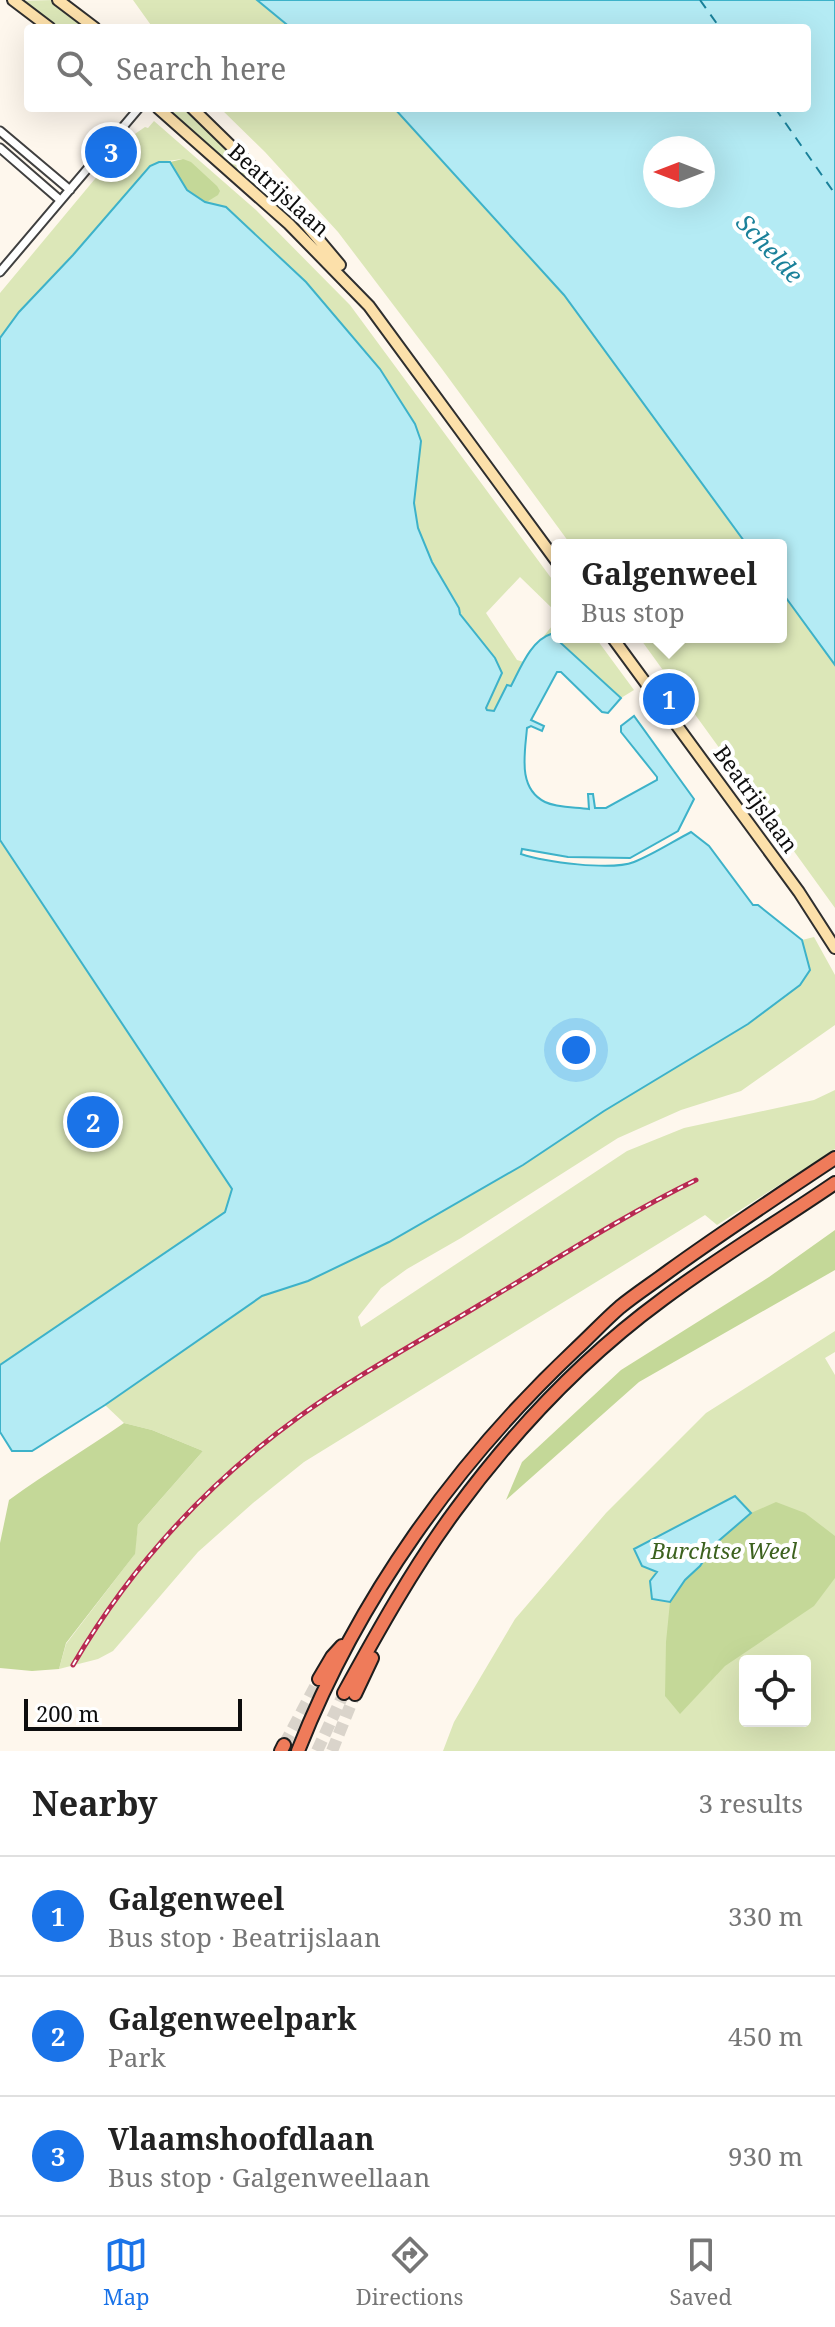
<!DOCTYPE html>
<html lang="en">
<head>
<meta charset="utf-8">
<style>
  :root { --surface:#fff; --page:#f6f6f6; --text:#222; --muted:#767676; --line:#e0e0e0; --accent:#1a73e8 }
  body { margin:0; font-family:"Noto Serif",serif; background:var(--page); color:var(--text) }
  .controls { position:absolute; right:24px; bottom:24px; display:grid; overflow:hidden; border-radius:8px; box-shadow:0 8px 32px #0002 }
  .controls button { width:72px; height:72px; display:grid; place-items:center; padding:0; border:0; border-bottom:2px solid var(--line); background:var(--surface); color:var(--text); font:40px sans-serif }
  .compass { position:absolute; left:643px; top:136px; width:72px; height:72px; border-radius:50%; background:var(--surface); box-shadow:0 8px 32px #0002; rotate:270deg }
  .scale { position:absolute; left:24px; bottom:20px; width:218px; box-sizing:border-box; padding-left:8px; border:4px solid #0d0d0d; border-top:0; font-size:22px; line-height:28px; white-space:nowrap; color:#0d0d0d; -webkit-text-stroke:6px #fff; paint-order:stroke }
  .you { position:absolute; left:576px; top:1050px; width:28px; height:28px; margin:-20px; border:6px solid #fff; border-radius:50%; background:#1a73e8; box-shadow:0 0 0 12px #1a73e833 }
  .badge { display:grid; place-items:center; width:52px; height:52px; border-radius:50%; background:var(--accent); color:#fff; font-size:26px; font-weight:700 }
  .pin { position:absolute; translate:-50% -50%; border:4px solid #fff; box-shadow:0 2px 8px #0006 }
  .popup { position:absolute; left:551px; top:539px; width:236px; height:104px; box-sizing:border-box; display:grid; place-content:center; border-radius:8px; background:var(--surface); filter:drop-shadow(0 2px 6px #0005); font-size:26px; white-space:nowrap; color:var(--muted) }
  .popup b { font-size:30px; color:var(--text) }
  .popup::after { content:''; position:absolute; left:50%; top:100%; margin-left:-16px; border:16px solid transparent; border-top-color:var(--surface) }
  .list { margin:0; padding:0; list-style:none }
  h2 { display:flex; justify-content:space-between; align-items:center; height:104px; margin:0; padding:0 32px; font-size:34px }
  h2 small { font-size:26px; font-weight:400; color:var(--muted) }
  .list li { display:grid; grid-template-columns:52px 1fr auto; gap:24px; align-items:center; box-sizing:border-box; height:120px; padding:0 32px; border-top:2px solid var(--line) }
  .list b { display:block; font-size:30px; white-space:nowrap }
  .list p { margin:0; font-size:26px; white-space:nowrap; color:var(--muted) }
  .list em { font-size:26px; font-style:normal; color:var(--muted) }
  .icon { flex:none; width:44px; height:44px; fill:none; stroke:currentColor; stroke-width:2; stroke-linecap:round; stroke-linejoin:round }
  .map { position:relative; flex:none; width:835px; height:1751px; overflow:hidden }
  .search { position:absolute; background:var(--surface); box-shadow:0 8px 32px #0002; left:24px; right:24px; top:24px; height:88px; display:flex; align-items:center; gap:20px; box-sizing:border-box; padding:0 28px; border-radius:8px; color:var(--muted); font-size:30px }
  .sheet { height:464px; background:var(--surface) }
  nav { display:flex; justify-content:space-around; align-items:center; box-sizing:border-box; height:112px; border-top:2px solid var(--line); background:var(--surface); font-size:22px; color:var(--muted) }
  nav a { display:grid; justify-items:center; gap:4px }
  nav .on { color:var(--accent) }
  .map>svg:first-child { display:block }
  .green { fill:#dce7b8; fill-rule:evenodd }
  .forest { fill:#c4d898 }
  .water { fill:#b4ebf4; stroke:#3db2c9; stroke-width:2; fill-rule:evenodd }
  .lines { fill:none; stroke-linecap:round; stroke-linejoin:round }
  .ferry { stroke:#1a819a; stroke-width:2; stroke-dasharray:10 8; stroke-linecap:butt }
  .highway-tunnel { stroke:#dad4cb; stroke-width:12; stroke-dasharray:12 6; stroke-linecap:butt }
  .street-casing { stroke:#404040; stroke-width:11 }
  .secondary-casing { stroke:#2f2f2f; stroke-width:14 }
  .highway-casing { stroke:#1e1e1e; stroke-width:16 }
  .street { stroke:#fff; stroke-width:7 }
  .secondary { stroke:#fce0aa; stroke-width:10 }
  .highway { stroke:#ef7b5a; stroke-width:12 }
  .rail-casing { stroke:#b82a52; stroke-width:5 }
  .rail { stroke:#fff; stroke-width:2; stroke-dasharray:6; stroke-linecap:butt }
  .labels { text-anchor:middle; stroke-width:8; stroke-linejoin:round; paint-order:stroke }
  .street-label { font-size:22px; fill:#0d0d0d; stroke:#fff }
  .park-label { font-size:22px; font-style:italic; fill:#3d621f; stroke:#fff }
  .water-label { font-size:24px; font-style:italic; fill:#1a819a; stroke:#fff }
</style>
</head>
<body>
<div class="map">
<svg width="835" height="1751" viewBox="0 0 835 1751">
  <rect width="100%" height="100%" fill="#fef7ed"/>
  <path class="green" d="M53,0L88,28H55L18,1Z
    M133,0H257L291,28H153Z
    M165,108H188L274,193L327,252V258Z
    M220,108H394L564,295L747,545H571L442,369L338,232L265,152Z
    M154,121L256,210L350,305L557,586V613L520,577L486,613L517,660L524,662L510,687L507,686L494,711L489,712L486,708L502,672L460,614L459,608L432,561L418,528L414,503L421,441L415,424L380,369L306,282L226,207L205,203L183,159L159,162L19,312L0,338V293L129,138L145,127L148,128Z
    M781,591L835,665V908L639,637H781Z
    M557,620V637H595L634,690L621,698L551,634L543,637Z
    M0,840L232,1189L225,1212L0,1365Z
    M814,937L835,975V1025L741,1091L681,1110L618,1138L461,1238L407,1269L381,1288L358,1317L361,1327L627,1151L684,1128L814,1100L835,1090V1149L717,1225L705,1215L304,1462L253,1503L198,1552L113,1651L98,1659L59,1669L66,1644L134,1555L138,1525L203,1451L152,1430L124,1423L105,1405L262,1296L308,1281L389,1242L523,1165L604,1111L748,1024L806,955L802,940Z
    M835,1331V1352L825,1358L835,1375V1751H443L454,1722L515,1619L606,1513L706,1413ZM745,1661H805V1721H745Z"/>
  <path class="forest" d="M183,159L191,162L217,186L220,191L218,195L205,203L187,190L170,162Z
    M835,1230V1270L639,1382L506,1500L522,1462L621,1370L769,1277Z
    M124,1423L152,1430L203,1451L138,1525L135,1554L66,1643L59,1669L32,1671L0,1668V1543L9,1500C46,1473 86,1449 124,1423Z
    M776,1502L805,1513L835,1536V1578L814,1606L725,1666L680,1714L665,1696L666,1642L670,1602L685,1580L700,1566L715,1544L751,1513Z"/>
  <path class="water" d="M257,0H835V665L781,591V545H747L564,295L394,108H807V28H291ZM703,148V196H655V148Z
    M159,162H170L187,190L205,202L226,207L306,282L380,369L415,424L421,441L414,503L418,528L432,562L459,608L460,614L495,658L502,673L486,708L487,710L494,711L507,685L511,686C520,669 531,640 551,634L621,698L608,713L602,712L561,672H557L531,720L544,726L542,731L531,726L527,728C525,753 517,788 545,802C557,808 576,807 589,809L588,794H593L595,808H606L657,780V777L621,732V726L634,716L694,799L678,831L630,858L568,857L522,849L521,854C545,862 611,871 634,862C654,854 672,842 691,832L709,846L753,905H758L802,940L810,970L800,985L748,1024L604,1111L523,1165L389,1242L308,1281L262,1296L105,1405L32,1451H12L0,1432V1365L225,1212L232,1189L0,840V338L19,312L73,255L150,166Z
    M735,1496L751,1513L715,1544L700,1566L685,1580L670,1602L652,1599L650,1581L657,1572L642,1566L634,1549Z"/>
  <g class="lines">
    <path class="ferry" d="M700,0L720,28
      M775,108L835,194"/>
    <path class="highway-tunnel" d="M284,1745L319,1679
      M317,1751L344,1693
      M332,1751L355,1694"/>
    <g class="street-casing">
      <path id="street" d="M0,131L70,190
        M0,148L60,200
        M0,272L139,108"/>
    </g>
    <g class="secondary-casing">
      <path id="secondary" d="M13,0L50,28
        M58,0L95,28
        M158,108L289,224L369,306L557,562
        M192,108L282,196L340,265
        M612,637L799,892L835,948"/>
    </g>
    <g class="highway-casing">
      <path id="highway" d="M319,1679L332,1657L342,1646
        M344,1693C378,1631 413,1568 455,1511C513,1432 584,1357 663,1299C718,1258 778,1222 835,1183
        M355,1694L372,1658
        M281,1751L284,1745
        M298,1751C358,1598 457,1461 576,1349C591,1335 605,1320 620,1307C636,1294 653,1283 669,1271C723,1232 779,1195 835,1158"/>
    </g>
    <use href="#street" class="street"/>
    <use href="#secondary" class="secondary"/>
    <use href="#highway" class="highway"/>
    <g class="rail-casing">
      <path id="rail" d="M73,1665C131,1566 207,1483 300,1416C357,1375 420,1341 481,1304C552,1262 622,1216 696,1180"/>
    </g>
    <use href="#rail" class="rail"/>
  </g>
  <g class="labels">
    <g class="street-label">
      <text transform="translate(279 190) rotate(42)" y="8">Beatrijslaan</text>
      <text transform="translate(756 799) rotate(54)" y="8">Beatrijslaan</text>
    </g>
    <g class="park-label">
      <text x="724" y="1559">Burchtse Weel</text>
    </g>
    <g class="water-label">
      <text transform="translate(769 249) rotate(47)" y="8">Schelde</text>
    </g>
  </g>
</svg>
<div class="controls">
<button><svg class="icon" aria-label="locate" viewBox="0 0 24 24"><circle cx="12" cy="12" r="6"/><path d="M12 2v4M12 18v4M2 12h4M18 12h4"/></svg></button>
</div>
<svg class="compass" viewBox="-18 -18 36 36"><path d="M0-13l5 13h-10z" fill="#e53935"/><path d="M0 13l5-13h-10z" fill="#767676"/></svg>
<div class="scale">200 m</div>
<div class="you"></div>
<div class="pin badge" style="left:669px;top:699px">1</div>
<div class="popup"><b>Galgenweel</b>Bus stop</div>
<div class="pin badge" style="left:93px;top:1122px">2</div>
<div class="pin badge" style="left:111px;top:152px">3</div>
<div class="search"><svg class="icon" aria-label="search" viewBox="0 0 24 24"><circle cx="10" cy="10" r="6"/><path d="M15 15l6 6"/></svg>Search here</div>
</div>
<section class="sheet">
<h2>Nearby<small>3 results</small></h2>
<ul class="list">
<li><span class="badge">1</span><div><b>Galgenweel</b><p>Bus stop · Beatrijslaan</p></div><em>330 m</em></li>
<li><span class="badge">2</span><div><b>Galgenweelpark</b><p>Park</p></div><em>450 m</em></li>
<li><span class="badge">3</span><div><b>Vlaamshoofdlaan</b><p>Bus stop · Galgenweellaan</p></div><em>930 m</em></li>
</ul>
</section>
<nav>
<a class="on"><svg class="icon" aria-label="map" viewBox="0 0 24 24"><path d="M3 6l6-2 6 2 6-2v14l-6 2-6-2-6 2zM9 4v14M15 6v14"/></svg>Map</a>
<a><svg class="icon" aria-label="directions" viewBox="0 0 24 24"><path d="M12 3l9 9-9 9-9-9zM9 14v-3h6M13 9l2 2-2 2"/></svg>Directions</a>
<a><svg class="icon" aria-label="saved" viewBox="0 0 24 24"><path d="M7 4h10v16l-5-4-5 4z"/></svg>Saved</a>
</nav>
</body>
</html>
